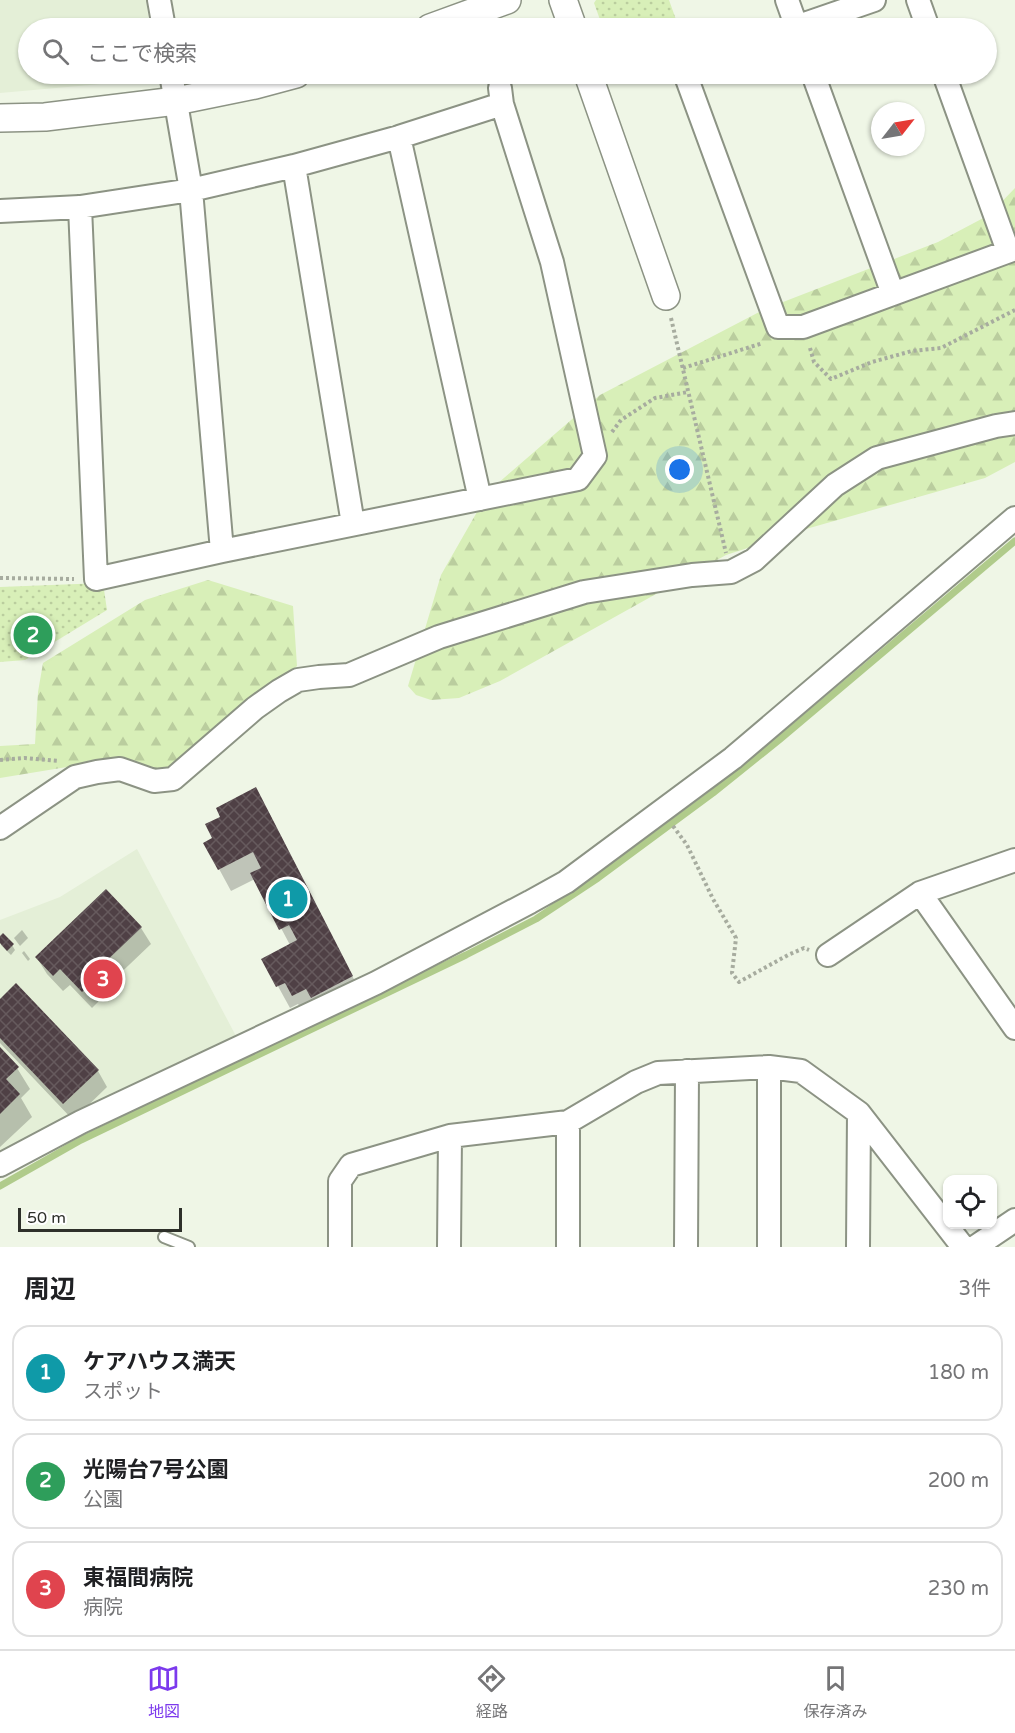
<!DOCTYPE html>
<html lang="ja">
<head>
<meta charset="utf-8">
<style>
  :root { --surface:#fff; --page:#f6f6f6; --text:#202124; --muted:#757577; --line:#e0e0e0; --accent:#7c3aed }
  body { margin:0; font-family:"Varela Round","Noto Sans JP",sans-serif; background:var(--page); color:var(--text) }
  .controls { position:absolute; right:18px; bottom:18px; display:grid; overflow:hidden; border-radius:12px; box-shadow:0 2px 4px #0004 }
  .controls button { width:54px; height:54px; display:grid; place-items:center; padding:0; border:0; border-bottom:2px solid var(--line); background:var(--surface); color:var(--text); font:30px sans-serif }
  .compass { position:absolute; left:871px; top:102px; width:54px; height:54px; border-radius:50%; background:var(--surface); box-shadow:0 2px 4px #0004; rotate:59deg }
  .scale { position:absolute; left:18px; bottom:15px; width:164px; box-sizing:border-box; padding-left:6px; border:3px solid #2e302a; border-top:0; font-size:16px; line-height:21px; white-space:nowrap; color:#2e302a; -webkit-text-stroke:4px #fff; paint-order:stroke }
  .you { position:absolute; left:680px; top:470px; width:21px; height:21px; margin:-15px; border:4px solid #fff; border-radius:50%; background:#1a73e8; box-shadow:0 0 0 9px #1a73e833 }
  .badge { display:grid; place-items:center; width:39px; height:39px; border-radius:50%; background:var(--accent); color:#fff; font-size:20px; font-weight:700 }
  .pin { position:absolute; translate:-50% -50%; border:3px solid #fff; box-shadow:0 2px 6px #0006 }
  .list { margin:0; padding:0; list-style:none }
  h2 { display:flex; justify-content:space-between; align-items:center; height:78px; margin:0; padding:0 24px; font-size:26px }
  h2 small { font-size:20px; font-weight:400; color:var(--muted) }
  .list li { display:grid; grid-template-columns:39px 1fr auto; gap:18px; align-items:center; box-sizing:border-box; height:96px; margin:0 12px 12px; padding:0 12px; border:2px solid var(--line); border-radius:18px }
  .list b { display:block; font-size:22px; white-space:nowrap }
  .list p { margin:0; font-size:20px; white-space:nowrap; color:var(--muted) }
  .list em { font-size:20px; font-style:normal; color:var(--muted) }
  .icon { flex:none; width:33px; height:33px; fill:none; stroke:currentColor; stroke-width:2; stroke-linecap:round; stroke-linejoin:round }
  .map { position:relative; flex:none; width:1015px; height:1247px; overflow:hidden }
  .search { position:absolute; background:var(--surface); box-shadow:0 2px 4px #0004; left:18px; right:18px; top:18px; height:66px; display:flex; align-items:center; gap:15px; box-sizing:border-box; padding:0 21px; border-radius:33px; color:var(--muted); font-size:22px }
  .sheet { height:402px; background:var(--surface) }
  nav { display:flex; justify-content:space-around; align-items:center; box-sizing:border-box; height:84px; border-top:2px solid var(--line); background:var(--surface); font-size:16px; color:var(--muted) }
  nav a { display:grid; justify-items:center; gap:3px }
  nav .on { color:var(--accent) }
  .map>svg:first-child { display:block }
  .built { fill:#e4efd7 }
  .forest { fill:url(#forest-firs) }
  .park { fill:url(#park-dots) }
  .shadow { fill:#0003 }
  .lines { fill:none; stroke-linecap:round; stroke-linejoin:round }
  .stream { stroke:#b0cb8b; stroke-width:7 }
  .building { fill:url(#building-cross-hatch) }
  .service-casing { stroke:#8c9384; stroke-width:14 }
  .minor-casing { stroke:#8c9384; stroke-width:26 }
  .tertiary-casing { stroke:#8c9384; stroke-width:30 }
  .path { stroke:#a7ac9f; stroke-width:4; stroke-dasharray:3 3; stroke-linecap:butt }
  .service { stroke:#fff; stroke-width:10 }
  .minor { stroke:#fff; stroke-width:22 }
  .tertiary { stroke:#fff; stroke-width:27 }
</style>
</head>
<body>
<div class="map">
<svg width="1015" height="1247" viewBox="0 0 1015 1247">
  <defs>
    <pattern id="forest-firs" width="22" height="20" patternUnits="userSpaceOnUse" patternTransform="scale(1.5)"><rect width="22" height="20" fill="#d8efb8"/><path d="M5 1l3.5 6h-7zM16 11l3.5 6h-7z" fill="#bacd9e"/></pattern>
    <pattern id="park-dots" width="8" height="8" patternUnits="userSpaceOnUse" patternTransform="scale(1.5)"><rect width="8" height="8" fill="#d8efb8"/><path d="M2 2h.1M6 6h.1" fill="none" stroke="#bacd9e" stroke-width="1.8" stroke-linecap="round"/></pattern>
    <pattern id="building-cross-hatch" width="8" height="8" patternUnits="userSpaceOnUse" patternTransform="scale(1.5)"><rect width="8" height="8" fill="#4f4045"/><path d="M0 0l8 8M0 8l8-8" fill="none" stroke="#665a5d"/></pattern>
  </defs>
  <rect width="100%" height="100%" fill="#eff6e6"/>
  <path class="built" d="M0,0H146L150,28H28V74H156L157,79L0,93Z
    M137,849L237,1038L0,1156V920L60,897Z"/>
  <path class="forest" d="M1015,188V462L985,478L806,529L726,555L500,681L459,698L431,700L416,695L408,686L441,575L489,491L600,395L765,309L938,242L989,215Z
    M208,580L293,606L297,666L177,770L143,768L91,760L67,767L0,778V746L35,744L38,692L43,663L145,600Z"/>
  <path class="park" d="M596,0H669L679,28H603L594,3Z
    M103,583L107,610L25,660L0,662V587Z"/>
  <path class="shadow" d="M268,811L364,999L306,1017L298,1004L290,1008L263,959L290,945L255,879L231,891L205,843Z
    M106,891L141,928L151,944L108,985L111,989L92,1008L70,985L63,991L47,974L37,958Z
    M22,930L28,938L20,946L14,938Z
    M0,938L12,945L15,950L11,955L1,945Z
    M24,951L30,959L28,961L22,953Z
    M0,1001L98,1071L107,1087L73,1120L0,1043Z
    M0,1051L17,1068L30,1089L21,1098L32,1117L0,1147Z"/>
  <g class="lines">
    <path class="stream" d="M0,1186L81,1140L466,955L536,919L598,878L713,793L779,740L1015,541"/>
  </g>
  <path class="building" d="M256,787L353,976L311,998L306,989L292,996L285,983L276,987L261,959L297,940L289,925L279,930L250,873L261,868L253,852L218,870L203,843L212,838L205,824L220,817L216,808Z
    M106,889L142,927L99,968L103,972L82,992L60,969L53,976L35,957Z
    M3,933L14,944L7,951L0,943V936Z
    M16,983L99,1070L63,1104L0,1038V999Z
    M0,1047L19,1067L6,1079L20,1094L0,1114Z"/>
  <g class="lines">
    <g class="service-casing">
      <path id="service" d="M164,1237L189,1247"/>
    </g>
    <g class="minor-casing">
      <path id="minor" d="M159,0L164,28
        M787,0L797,28
        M918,0L928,28
        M793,28L874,0
        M171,74L191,190L222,551
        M687,74V79L778,327H803L1015,249
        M813,74L893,294
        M944,74L1008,251
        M399,137L480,499
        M294,166L353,524
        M80,207L96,579L222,551L578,479L595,456L552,262L502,104L500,88
        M0,211L80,207L191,190L294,166L399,137L502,104
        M0,828L75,777L97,772L120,769L154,781L173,779L255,708L279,691L298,680L319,677L349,675L439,637L584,592L692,575L731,572L754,560L835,485L877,458L996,426L1015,423
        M920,893L1015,1028
        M828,955L920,893L1015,860
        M0,1165L81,1122L376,983L530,902L566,882L733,758L1015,518
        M340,1247V1181L351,1165L450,1136L568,1122L636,1082L658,1073L769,1067L801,1071L859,1113L963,1247
        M449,1247L450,1136
        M568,1247V1122
        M686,1247L687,1071
        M769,1247V1067
        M858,1247L859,1113
        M975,1247L1015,1220"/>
    </g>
    <g class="tertiary-casing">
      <path id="tertiary" d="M563,0L573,28
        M430,28L507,0
        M588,74L666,296
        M0,118L45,117L176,101L255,85L296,74"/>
    </g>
    <path class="path" d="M671,318L726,553
      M810,348L814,362L831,379L872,362L912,351L941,348L1015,310
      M683,368L763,343
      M612,432L621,420L655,398L688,392
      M0,578L74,579
      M0,760L25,758L59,761
      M673,826L687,845L713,899L736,938L732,973L739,982L788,955L804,948L809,950"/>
    <use href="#service" class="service"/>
    <use href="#minor" class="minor"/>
    <use href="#tertiary" class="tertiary"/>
  </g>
</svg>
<div class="controls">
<button><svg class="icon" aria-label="locate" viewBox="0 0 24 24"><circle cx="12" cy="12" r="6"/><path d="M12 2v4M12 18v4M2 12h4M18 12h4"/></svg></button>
</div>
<svg class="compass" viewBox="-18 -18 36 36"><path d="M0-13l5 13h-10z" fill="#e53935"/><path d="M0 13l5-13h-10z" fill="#757577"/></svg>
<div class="scale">50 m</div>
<div class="you"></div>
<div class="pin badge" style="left:288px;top:899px;background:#0f9aa8">1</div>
<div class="pin badge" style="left:33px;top:635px;background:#2e9e5b">2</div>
<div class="pin badge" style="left:103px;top:979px;background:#e0444e">3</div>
<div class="search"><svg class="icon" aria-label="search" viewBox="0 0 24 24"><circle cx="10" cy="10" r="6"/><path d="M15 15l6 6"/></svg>ここで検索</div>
</div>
<section class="sheet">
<h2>周辺<small>3件</small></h2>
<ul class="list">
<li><span class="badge" style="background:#0f9aa8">1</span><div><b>ケアハウス満天</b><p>スポット</p></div><em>180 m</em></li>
<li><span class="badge" style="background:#2e9e5b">2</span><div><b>光陽台7号公園</b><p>公園</p></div><em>200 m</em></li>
<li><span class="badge" style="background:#e0444e">3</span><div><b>東福間病院</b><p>病院</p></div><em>230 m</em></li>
</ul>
</section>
<nav>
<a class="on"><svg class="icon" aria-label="map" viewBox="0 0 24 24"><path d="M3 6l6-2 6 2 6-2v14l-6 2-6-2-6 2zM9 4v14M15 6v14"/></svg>地図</a>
<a><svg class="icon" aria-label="directions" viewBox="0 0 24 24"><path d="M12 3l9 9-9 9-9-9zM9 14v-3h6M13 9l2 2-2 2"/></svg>経路</a>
<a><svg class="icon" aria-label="saved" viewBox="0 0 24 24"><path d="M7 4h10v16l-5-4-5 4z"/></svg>保存済み</a>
</nav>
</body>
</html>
